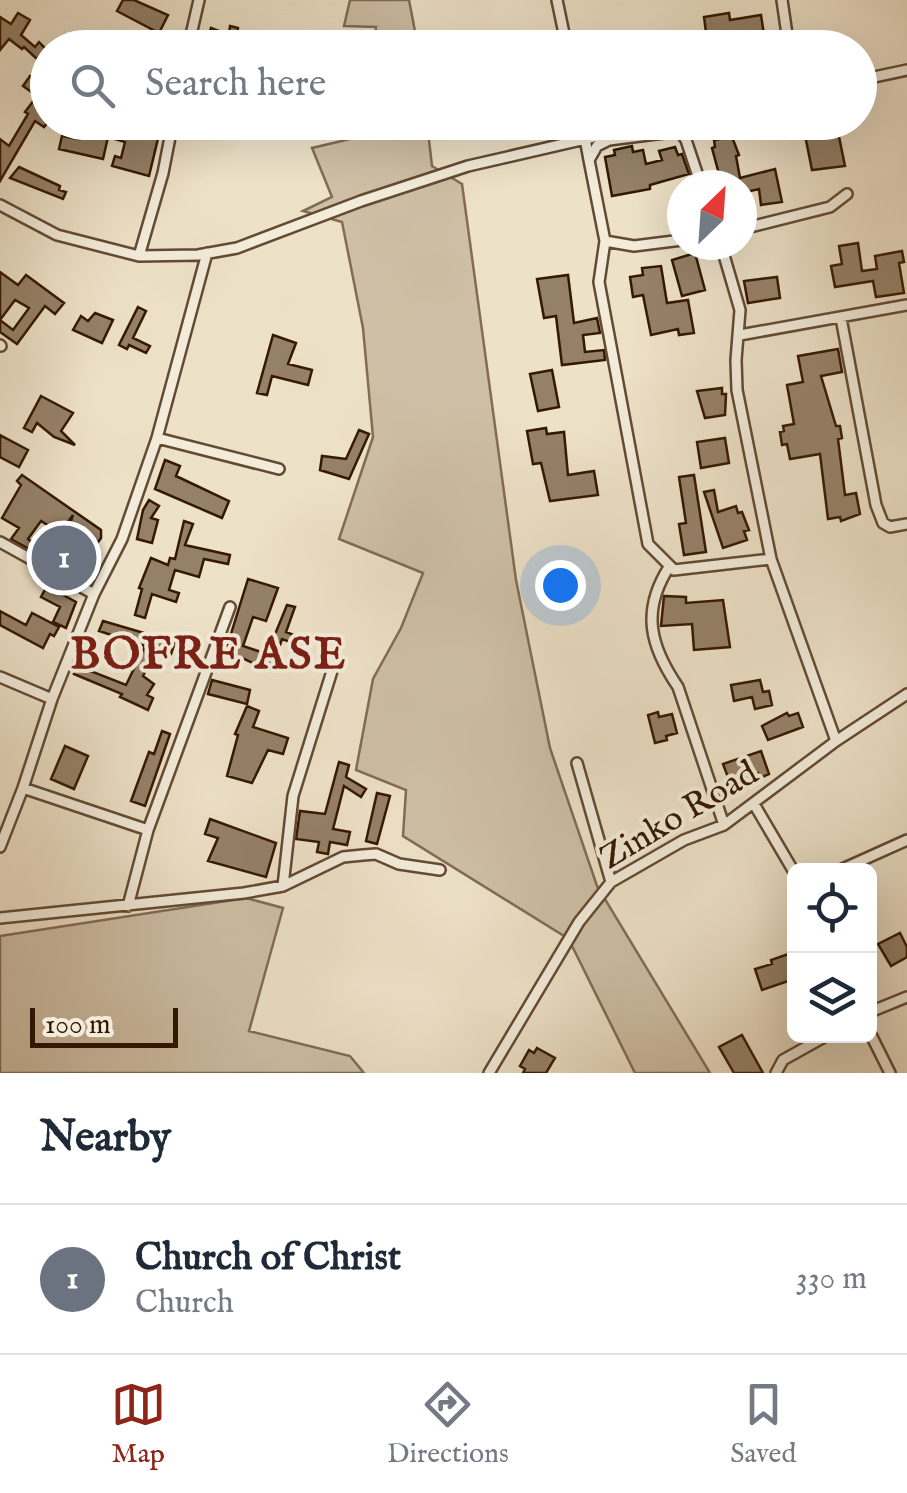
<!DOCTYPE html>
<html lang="en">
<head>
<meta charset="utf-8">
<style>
  :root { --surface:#fff; --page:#f6f6f7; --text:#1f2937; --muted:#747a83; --line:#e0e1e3; --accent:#8f2418 }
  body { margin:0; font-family:"IM FELL English",serif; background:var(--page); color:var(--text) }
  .controls { position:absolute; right:30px; bottom:30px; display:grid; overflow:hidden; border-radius:15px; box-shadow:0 10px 40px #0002 }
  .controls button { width:90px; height:90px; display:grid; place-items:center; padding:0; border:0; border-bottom:2px solid var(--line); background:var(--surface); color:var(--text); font:50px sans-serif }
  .compass { position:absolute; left:667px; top:170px; width:90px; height:90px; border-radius:50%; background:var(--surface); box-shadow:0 10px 40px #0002; rotate:25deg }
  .scale { position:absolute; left:30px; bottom:25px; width:148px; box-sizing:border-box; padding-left:10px; border:5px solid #351801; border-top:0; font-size:28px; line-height:35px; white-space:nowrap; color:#351801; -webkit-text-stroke:8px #f3ecdb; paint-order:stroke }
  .you { position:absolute; left:560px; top:585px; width:35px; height:35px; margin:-25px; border:8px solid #fff; border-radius:50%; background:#1a73e8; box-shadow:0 0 0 15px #1a73e833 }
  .badge { display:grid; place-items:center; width:65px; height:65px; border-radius:50%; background:var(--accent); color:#fff; font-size:32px; font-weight:700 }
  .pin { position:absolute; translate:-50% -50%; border:5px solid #fff; box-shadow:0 2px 10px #0006 }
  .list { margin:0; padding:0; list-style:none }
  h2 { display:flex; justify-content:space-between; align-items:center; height:130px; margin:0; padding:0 40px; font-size:42px }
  h2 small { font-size:32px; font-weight:400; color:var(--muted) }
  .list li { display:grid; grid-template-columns:65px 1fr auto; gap:30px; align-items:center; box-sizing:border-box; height:150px; padding:0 40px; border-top:2px solid var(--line) }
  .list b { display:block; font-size:38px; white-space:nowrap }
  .list p { margin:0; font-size:32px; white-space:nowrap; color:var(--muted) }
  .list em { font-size:32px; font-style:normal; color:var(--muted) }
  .icon { flex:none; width:55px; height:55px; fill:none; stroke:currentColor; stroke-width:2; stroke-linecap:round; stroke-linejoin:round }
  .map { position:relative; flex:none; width:907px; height:1073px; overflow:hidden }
  .search { position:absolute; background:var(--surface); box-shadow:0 10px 40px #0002; left:30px; right:30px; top:30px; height:110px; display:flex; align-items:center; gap:25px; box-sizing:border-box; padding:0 35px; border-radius:55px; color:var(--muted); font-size:38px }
  .sheet { height:280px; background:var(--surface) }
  nav { display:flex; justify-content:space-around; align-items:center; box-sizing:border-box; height:140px; border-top:2px solid var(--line); background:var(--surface); font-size:28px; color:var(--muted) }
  nav a { display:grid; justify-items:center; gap:5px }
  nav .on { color:var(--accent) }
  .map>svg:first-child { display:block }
  .green { fill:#cebfa6; stroke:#826c54; stroke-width:2.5 }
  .building { fill:#958168; stroke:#351801; stroke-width:2.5 }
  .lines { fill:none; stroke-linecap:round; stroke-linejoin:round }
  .minor-casing { stroke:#634a33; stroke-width:14 }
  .minor { stroke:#f3ecdb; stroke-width:9 }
  .labels { text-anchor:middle; stroke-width:8; stroke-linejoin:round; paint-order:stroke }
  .street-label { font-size:35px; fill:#351801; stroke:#f3ecdb }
  .district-label { font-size:45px; font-weight:bold; letter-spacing:2.5px; fill:#7a1f14; stroke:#f3ecdb }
</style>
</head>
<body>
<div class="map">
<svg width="907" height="1073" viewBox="0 0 907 1073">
  <rect width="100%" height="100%" fill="#ede1c8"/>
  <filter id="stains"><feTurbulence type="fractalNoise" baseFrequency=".002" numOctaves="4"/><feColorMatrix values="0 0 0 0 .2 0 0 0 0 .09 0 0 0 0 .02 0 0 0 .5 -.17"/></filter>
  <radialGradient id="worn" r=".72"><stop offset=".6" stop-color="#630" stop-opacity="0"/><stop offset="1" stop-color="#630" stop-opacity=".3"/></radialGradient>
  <path class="green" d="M350,0H409L418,47H374L376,27L344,26Z
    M365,123H427L432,166L462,184L516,580L550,748L597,886L710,1073H635L573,948L564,936L403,836L406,790L356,770L373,679L401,628L423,573L339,539L373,437L363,328L342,222L303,211L332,197L312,148L363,136Z
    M246,898L283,908L249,1031L350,1056L364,1073H0V936Z"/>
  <path class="building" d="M123,0H134L168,15L159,33L117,11Z
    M18,13L30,20L21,35L35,47L39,42L46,49L37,59L24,47L22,49L9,39L0,50V17L11,24Z
    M729,13L730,20L761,15L766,48H708L704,17Z
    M230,26L238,28L235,48H204L211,28L229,35Z
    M30,76L48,89V122L44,127L35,121L0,181V139L9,146L28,114L25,112L37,96L23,86Z
    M80,122H147L161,126L149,176L112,166L115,156L121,158L125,142L108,137L103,159L59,149L62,136L78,139Z
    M808,122H836L845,166L812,170L803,125Z
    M732,137L739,155L736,156L740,178L775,169L782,202L761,205L759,189L742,193V185H722L712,148L715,147L714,140Z
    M632,146L633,152L643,150L646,164L662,160L659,151L675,147L678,155L682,154L689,174L650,185V189L612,196L605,157L615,155L614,150Z
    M19,167L60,186L59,190L66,192L63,199L10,178Z
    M858,243L862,271L877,269L875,256L902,251L904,262L899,263L904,293L876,297L873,281L835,287L831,266L842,264L839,246Z
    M695,253L705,290L682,296L672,260Z
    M661,266L667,303L688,300L694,333L679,335L678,329L651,335L643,295L633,297L630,277L643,275L642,268Z
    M0,272L18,285L26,275L64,303L55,314L45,306L17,344L0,332V320L13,330L29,308L15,300L0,320Z
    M568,275L574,323L597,318L600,333L583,335L585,352L604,350L605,360L562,365L556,316L544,318L537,279Z
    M777,277L780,298L748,303L744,281Z
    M138,307L146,311L133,338L150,346L146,353L129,345L127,349L119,345Z
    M95,313L113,320L102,343L73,330L81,316L88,321Z
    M273,335L296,343L288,364L312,370L308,385L272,376L267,395L257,393Z
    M838,349L842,372L821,376L836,426H840L842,438L838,439L845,495L856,493L860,514L841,521L840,517L828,519L820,454L790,459L787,444L782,445L780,432L784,431L783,426L794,424L787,385L803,382L798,356Z
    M552,370L559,407L538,411L530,374Z
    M722,388V394H726L725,415L705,418L697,391Z
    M41,396L73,413L61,431L75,445L54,437L37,423L32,432L24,428Z
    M546,428L547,434L564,432L568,475L594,471L598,495L550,501L541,463L533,464L527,431Z
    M359,430L369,434L349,479L320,470L322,456L346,459Z
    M0,435L28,450L19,467L0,457Z
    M725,438L729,463L701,468L697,442Z
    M165,460L180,466L176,476L229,501L222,518L155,489Z
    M22,475L101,530V538L88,556L80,551L74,567L57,560L73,515L60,533L41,521L28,539L45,552L42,556L11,539L19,528L2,518L21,485L17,481Z
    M694,475L706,552L684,555L679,524L686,523L679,477Z
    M714,490L718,512L736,506L738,513L742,512L749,530L744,531L747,540L723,548L704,492Z
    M149,500L159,506L151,518L158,520L152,543L137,539L143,510Z
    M184,521L193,524L185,545L230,555L228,564L204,559L199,577L175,570L169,590L179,593L176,602L152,594L145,618L135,615L142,589L139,588L151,558L168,565L170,558L175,559Z
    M248,579L278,588L266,621L253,617L243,646L267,654L287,605L295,607L286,632L306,640L304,647L282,639L273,665L261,660L259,666L226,650Z
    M47,586L76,602L66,628L53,622L60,607L41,597Z
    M664,596L686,597V603L723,600L730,647L694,650L692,624L661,626Z
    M0,611L26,625L32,613L59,627L54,636L50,634L43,648L0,625Z
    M103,621L175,642L171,654L156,650L143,676L154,684L147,695L153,698L148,710L120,697L122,694L74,674L78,666L126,685L145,646L99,631Z
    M212,680L250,690L247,704L208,694Z
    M760,680L763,692L769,691L772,705L755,709L752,697L734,701L731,685Z
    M247,706L259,711L253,727L288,738L283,754L268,750L252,783L227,776L238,735L235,734Z
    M658,712L659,717L672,714L677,733L666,736L667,740L655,743L648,715Z
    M787,713L789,716L798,713L803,727L768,740L762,726Z
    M162,731L170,734L145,806L131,801L149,752L154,754Z
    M65,746L88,756L74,789L51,779Z
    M761,751L769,774L760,778L758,773L738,780L739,785L732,788L723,764Z
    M339,762L349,765L346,777L366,789L361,797L344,786L333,829L350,832L347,845L330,842L328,854L317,852L319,842L296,839L300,811L325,814Z
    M377,793L390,796L377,844L366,841Z
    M210,819L276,843L266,877L208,861L218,838L205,834Z
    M900,933L907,947V957L891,966L878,944Z
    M794,952V979L762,990L755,969L772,964L771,960Z
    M742,1035L763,1073H734L719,1047Z
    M537,1048L555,1058L546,1073H523L525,1069L520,1066L529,1050L534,1053Z"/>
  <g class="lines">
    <g class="minor-casing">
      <path id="minor" d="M557,0L567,48
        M782,0L789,48
        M188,48L199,0
        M860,80L907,70
        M582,122L589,160
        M701,185L686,140L680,131L609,140L597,146L589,160L605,241L599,282L648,544L674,570L771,559
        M0,205L57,235L139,256L163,173L173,122
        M742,229L830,207L847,194
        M605,241L634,246L682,240
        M721,245L740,310L736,360L737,390L771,559L836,741
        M139,256L198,255L237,248L361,201L468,166L659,122
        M841,318L876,505L883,523L890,527L907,524
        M740,335L907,305
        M0,345L1,346
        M157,438L207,253
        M0,542L94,594L122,539L157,438L279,469
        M669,567C641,611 650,646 678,687L724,825
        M0,677L52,699
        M577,763L611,882
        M23,788L52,699L94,594
        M754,804L794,872
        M0,847L23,788L148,830L230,607
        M838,871L907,840
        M283,886L293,796L332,671
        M128,906L148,830
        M0,918L244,893L283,886L343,857L363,855L376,854L399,864L440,870
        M870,1012L907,997
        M870,1033L890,1073
        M489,1073L579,922L611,882L684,840L724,825L836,741L907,694
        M776,1073L783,1060L826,1036"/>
    </g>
    <use href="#minor" class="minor"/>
  </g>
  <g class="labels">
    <g class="street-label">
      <text transform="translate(678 814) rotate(-31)" y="12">Zinko Road</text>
    </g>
    <g class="district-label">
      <text x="209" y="668">BOFRE ASE</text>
    </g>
  </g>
  <rect width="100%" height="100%" filter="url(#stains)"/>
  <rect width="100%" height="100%" fill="url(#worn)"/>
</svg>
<div class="controls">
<button><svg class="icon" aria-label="locate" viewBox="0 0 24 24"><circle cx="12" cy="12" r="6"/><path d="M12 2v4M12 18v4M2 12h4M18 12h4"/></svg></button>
<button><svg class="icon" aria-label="layers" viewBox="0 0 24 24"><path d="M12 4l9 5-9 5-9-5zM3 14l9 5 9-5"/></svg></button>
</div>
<svg class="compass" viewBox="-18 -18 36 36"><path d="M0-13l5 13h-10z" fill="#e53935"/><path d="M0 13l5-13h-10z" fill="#747a83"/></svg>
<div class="scale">100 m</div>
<div class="you"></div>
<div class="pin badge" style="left:64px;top:558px;background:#6b7280">1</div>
<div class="search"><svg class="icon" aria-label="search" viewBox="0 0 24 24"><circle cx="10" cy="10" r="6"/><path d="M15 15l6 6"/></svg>Search here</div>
</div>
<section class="sheet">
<h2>Nearby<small></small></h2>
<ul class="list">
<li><span class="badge" style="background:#6b7280">1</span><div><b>Church of Christ</b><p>Church</p></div><em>330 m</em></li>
</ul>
</section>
<nav>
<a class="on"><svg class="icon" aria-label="map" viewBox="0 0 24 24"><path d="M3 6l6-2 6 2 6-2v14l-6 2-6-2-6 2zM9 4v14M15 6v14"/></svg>Map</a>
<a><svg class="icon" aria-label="directions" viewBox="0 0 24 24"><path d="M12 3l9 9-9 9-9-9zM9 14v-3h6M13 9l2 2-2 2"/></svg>Directions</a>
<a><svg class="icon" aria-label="saved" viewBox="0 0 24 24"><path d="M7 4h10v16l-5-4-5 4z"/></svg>Saved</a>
</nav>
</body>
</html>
